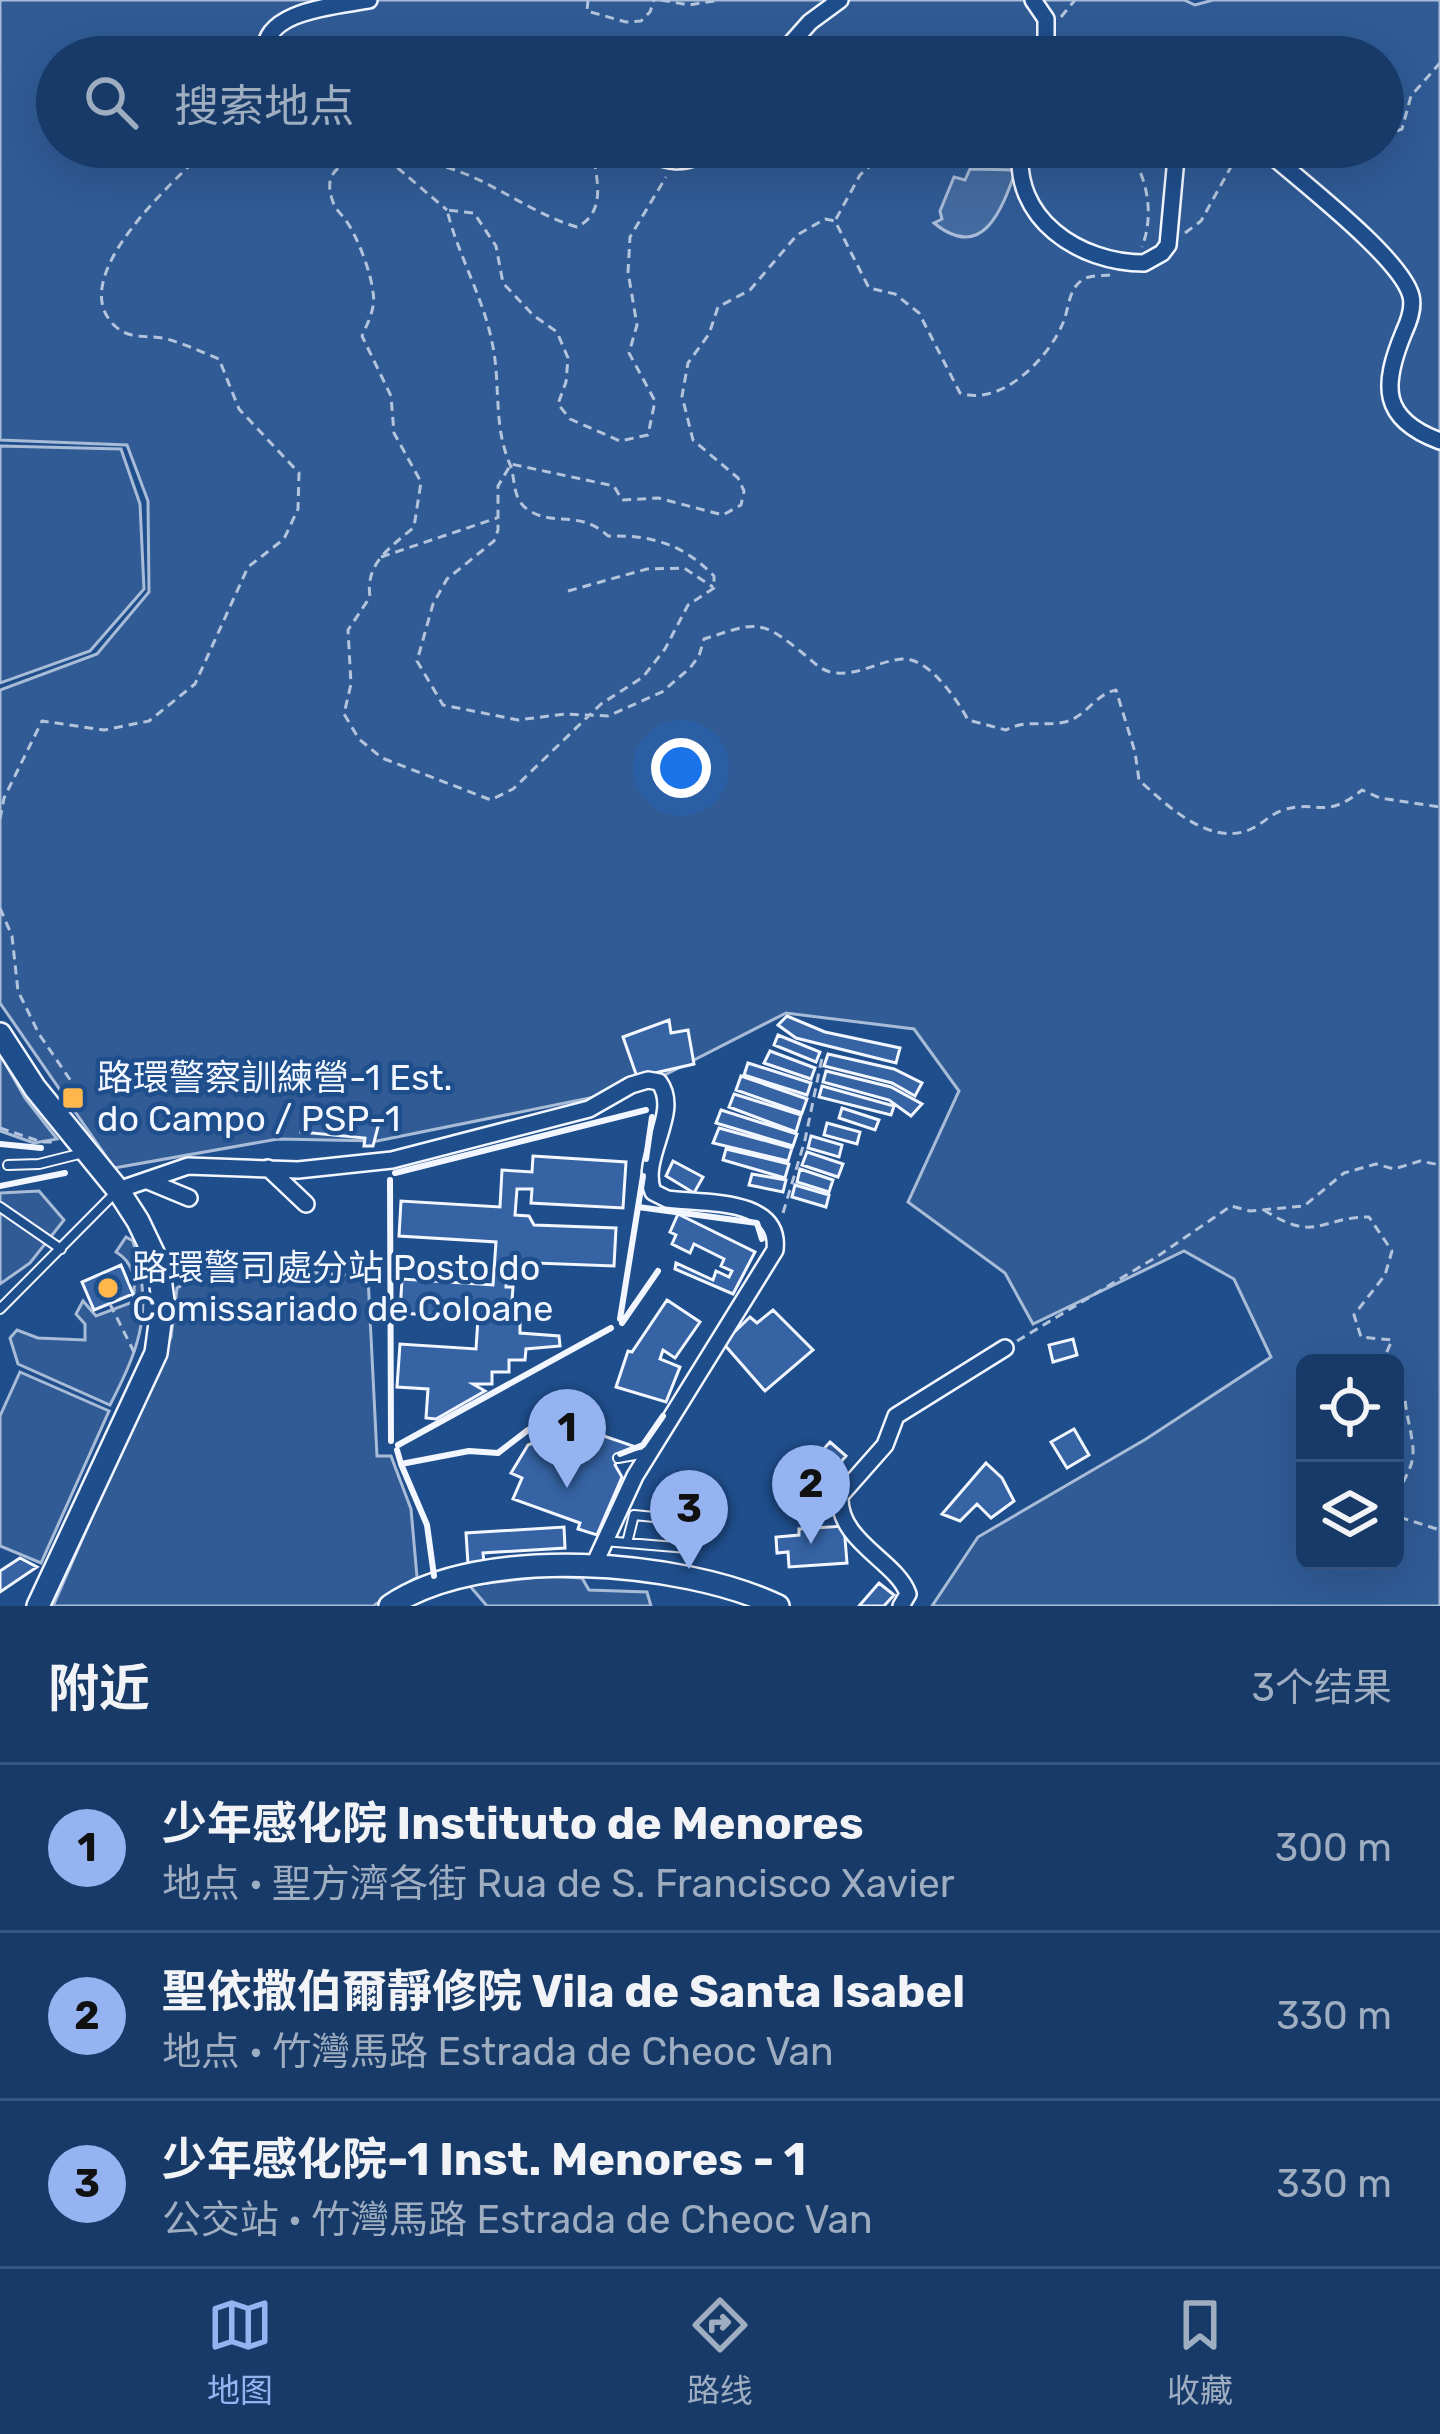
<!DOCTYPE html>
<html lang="zh">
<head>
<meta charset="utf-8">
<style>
  :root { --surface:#173a69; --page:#244571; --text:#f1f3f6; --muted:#9eadc0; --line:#36547d; --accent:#95b2f1 }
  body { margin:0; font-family:Rubik,"Noto Sans SC",sans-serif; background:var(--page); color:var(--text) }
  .controls { position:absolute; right:36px; bottom:36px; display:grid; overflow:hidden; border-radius:18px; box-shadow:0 12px 48px #0002 }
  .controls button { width:108px; height:108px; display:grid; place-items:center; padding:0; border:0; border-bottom:3px solid var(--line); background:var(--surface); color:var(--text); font:60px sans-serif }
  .you { position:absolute; left:681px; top:768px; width:42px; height:42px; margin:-30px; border:9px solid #fff; border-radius:50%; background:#1a73e8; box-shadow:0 0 0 18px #1a73e833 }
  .badge { display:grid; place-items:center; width:78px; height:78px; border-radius:50%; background:var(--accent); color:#111; font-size:39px; font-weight:700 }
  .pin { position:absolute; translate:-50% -99px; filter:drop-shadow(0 3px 6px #0008) }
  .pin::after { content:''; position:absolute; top:63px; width:42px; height:36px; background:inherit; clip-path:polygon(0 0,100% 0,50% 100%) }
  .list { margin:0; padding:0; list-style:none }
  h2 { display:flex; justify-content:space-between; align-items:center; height:156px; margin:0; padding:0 48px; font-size:51px }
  h2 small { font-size:39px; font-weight:400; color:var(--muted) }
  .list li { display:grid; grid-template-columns:78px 1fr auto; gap:36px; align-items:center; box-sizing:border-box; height:168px; padding:0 48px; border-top:3px solid var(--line) }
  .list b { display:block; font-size:45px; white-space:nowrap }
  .list p { margin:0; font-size:39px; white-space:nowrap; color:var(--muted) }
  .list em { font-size:39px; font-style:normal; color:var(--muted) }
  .icon { flex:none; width:66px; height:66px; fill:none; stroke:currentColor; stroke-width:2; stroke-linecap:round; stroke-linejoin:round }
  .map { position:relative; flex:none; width:1440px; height:1606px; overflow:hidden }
  .search { position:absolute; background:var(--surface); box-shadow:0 12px 48px #0002; left:36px; right:36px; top:36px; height:132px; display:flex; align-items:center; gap:30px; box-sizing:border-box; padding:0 42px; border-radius:66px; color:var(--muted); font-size:45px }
  .sheet { height:660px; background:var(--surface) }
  nav { display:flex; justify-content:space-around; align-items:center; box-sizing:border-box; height:168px; border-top:3px solid var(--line); background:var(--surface); font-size:33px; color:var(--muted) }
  nav a { display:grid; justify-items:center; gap:6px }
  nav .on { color:var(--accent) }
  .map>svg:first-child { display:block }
  .green { fill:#305b95; stroke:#a8bbd7; stroke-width:3; fill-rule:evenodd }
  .water { fill:#446ba0; stroke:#a8bbd7; stroke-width:3 }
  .building { fill:#3563a3; stroke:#f2f6ff; stroke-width:3 }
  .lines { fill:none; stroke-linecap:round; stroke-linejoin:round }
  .lane-casing { stroke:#f2f6ff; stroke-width:12 }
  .street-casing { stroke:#f2f6ff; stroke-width:20 }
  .secondary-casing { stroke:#f2f6ff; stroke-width:26 }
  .path { stroke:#b3c4dc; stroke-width:3; stroke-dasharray:9 6; stroke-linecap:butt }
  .lane { stroke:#1f4e8c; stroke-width:8 }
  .street { stroke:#1f4e8c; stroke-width:15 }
  .secondary { stroke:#1f4e8c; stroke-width:21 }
  .wall { stroke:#f2f6ff; stroke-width:6 }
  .poi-dot { fill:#ffb74d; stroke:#1f4e8c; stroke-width:4.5 }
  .labels { text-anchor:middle; stroke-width:9; stroke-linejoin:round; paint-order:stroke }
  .poi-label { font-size:36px; fill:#f2f6ff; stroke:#1f4e8c; text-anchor:start }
</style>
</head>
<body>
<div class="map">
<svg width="1440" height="1606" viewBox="0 0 1440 1606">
  <rect width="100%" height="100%" fill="#1f4e8c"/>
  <path class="green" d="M0,0H1184L1195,5L1213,0H1440V1606H932L978,1537L1146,1439L1271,1357L1234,1279L1184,1251L1033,1324L1005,1273L908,1202L959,1091L914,1029L786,1013L639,1088L377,1141L278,1139L114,1168L0,1003V690L97,654L149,592L148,501L127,445L0,440ZM57,57H1383V147H57ZM1305,1363H1395V1561H1305Z
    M0,446L121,449L140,504L144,589L90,651L0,683Z
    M0,1054L25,1098L57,1139L34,1143L0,1131Z
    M39,1191L64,1220L30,1263L0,1284V1193Z
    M126,1237L133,1241C153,1309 142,1343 110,1405L18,1364L10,1338L17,1330L38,1338L85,1340V1324L76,1314L83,1301L96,1316L133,1302C136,1282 135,1263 116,1252Z
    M218,1265L368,1277L377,1456H391L411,1509L417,1577L373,1606H53L171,1337L177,1288Z
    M20,1372L109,1411L41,1563L0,1546V1416Z
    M549,1576L582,1578L589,1590L647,1592L651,1606H487L469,1585Z"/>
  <path class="water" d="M970,169L1016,170C1002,209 983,263 934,223L942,219L940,211L954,177L965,180Z"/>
  <path class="building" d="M787,1016L825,1032L900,1048L896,1063L796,1038L778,1025Z
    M669,1020L671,1033L688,1030L694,1064L637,1077L623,1037Z
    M778,1035L820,1052L816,1062L774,1045Z
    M770,1051L815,1068L811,1079L764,1063Z
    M828,1054L894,1069L922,1083L915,1096L892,1083L824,1066Z
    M748,1063L811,1083L807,1095L744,1075Z
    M826,1071L891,1087L922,1104L911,1116L889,1100L823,1082Z
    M741,1076L807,1099L802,1113L736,1090Z
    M822,1086L894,1106L891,1115L819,1097Z
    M734,1094L801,1115L796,1132L729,1107Z
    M842,1108L879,1120L875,1130L839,1118Z
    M721,1110L797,1134L793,1146L716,1123Z
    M304,1112L379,1123L373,1146H364L365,1138L301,1132Z
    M827,1123L860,1132L857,1144L824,1135Z
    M719,1128L792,1148L788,1161L713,1143Z
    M811,1136L842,1145L839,1157L808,1148Z
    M726,1149L789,1164L785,1178L723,1160Z
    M807,1152L843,1164L838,1177L802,1165Z
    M533,1156L626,1162L623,1208L531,1203L532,1189H517L515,1215L529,1216L534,1225L616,1228L614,1266L507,1262L506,1287H513L511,1314L520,1315V1333L559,1336L560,1346L526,1349L525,1360H509V1372H492V1384H473L485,1391L436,1419L426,1418L428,1389L397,1387L400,1344L476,1349L478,1318L400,1313L402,1279L493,1285L496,1242L399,1236L401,1201L500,1207L502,1170L532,1172Z
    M673,1161L703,1177L694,1193L666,1176Z
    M800,1169L833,1180L829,1192L797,1182Z
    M752,1174L786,1180L783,1192L749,1185Z
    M795,1185L829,1195L826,1207L792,1197Z
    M678,1214L755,1252L733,1294L675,1269L676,1263L713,1280L716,1271L729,1277L732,1271L721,1266L724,1259L694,1244L690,1253L672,1244L676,1235L670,1232Z
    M121,1265L133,1294L94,1310L82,1282Z
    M667,1300L700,1322L675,1358L663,1350L660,1359L680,1367L666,1402L616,1387L628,1351L632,1352Z
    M773,1310L813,1350L765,1391L723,1343L750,1317L757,1323Z
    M1073,1339L1077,1355L1053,1362L1049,1345Z
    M572,1425L636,1447L621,1453L615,1465L622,1477L597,1535L578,1529L580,1523L513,1499L522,1478L511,1473L528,1445L548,1437L564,1440Z
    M1074,1429L1089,1455L1067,1468L1051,1442Z
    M830,1442L846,1456L820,1487L816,1480L797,1478L798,1462L810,1464Z
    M986,1463L1002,1478L1014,1501L991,1518L977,1504L960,1521L942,1514Z
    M844,1526L847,1563L789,1567L788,1552L777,1553L776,1537L799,1535V1529Z
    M564,1527L565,1548L483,1553L484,1563L468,1564L466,1533Z
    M20,1558L37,1567L0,1592V1571Z
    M879,1583L894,1595L884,1606H859Z"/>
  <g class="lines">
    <g class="lane-casing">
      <path id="lane" d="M8,1165L39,1164L83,1153
        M0,1207L61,1249
        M0,1309L117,1191
        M618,1458L646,1453
        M604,1541L687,1548L691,1531L654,1517L634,1515L627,1543"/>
    </g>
    <g class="street-casing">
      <path id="street" d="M1033,0L1046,19V57
        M266,57C258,10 337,6 369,0
        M779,57L810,22L840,0
        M634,147C663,161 685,169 712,147
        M1021,147C1011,218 1079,263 1144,263L1162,253L1168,245L1177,147
        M1262,147C1295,177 1401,257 1411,296C1414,308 1409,321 1404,332C1382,385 1380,419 1440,441
        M268,1168L306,1204
        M148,1181L189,1198
        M118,1190L188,1166L298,1170L392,1160L589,1109L631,1085L648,1080L659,1082C682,1113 639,1157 653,1192L667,1199C703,1204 781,1197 775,1250L635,1476L593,1567
        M901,1606L908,1594C897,1561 838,1542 840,1496L885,1445L896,1416L1005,1348"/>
    </g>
    <g class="secondary-casing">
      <path id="secondary" d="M0,1034L35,1088L118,1190L138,1221L158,1263L163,1301L156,1353L38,1606
        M390,1606C480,1544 682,1560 778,1606"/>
    </g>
    <path class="path" d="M588,0L587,11L626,22L641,21L650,12L654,0
      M661,0L689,5L720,0
      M1061,17L1075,0
      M1383,136L1402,129L1411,96L1440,63
      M596,147L592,151C597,178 607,212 577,227C529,213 491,179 442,166C415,159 313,142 332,199C335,210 341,213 347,222C358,238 371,273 373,292C376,308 368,322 362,336L391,396L394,433L421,482L414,527C390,548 365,563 370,597L348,630L351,684L344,714L359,739L382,758L491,800L513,789L601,704L643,677L665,649L688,605L714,588V576C683,544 652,535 608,536C581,510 553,526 530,511C510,499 517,479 509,462C493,423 501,383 492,342C483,297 458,255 447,210L474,213L496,246L503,283L533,315L557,332L568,358L566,382L558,404L570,419L620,441L648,435L655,401L629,353L637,325L628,272L630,237L666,177
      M952,147L958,151
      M1126,147C1147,175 1155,213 1142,247
      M386,158L447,210
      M836,219L860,175L891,147
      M1185,233L1201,221L1242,147
      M1110,275C1101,276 1090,275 1082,280C1068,290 1069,309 1063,323C1048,359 1001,407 960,393L919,313L895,294L869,288L835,221L825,219L797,235L750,290L718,307L709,334L688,363L682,396L693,440L738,478L744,491L741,505L723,515L658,498L622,500L614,486L511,464L498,486V530L494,541L447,579L433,604L417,661L443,705L518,720L565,714L608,716L662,692L690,668L699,656L704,639C757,622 760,618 805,655C816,664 822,672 837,673C860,675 879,661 902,659C928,657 957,699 968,720L1006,730C1026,719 1043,727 1065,722C1086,717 1094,695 1116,690L1135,752L1139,780C1165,804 1205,842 1243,832C1259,828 1270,814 1283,810C1319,799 1324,821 1362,790L1380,798L1440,807
      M381,557L497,518
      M568,591L647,569L684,568L713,587
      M0,819L4,798L42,721L104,730L149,721L195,684L248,567L284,539L298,509L299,473L239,409L219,359C202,352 185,344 167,339C148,334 131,341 115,326C63,278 175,180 209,147
      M0,908L12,936L18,991L39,1034L73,1084L66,1100
      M0,1128L42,1142H56
      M1264,1210C1316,1244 1320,1217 1369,1217L1392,1251L1385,1275L1354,1315L1361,1337L1392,1340L1382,1363
      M783,1213L805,1140L823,1053
      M110,1304L136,1356
      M1017,1341L1158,1256L1231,1206L1250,1211L1304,1206L1344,1173L1376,1164L1394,1169L1420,1161L1440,1165
      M1395,1391L1405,1398C1406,1415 1412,1432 1413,1449C1414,1477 1394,1480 1399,1517L1440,1530"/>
    <use href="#lane" class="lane"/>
    <use href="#street" class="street"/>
    <use href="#secondary" class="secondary"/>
    <path class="wall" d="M0,1144L41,1148
      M646,1159L652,1117
      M395,1173L646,1110
      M390,1180L391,1441
      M0,1186L65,1173
      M638,1207L757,1223L762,1239
      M620,1319L643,1176
      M622,1323L658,1271
      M398,1445L611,1328
      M397,1450L401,1464L469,1451L498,1453L528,1430
      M620,1454L643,1445L663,1416
      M401,1464L427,1525L434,1576"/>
  </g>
  <g class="poi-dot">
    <rect x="61" y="1086" width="24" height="24" rx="6"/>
    <circle cx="108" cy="1288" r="12"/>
  </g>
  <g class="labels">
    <g class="poi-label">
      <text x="97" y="1090">路環警察訓練營-1 Est.<tspan x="97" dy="41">do Campo / PSP-1</tspan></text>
      <text x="132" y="1280">路環警司處分站 Posto do<tspan x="132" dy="41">Comissariado de Coloane</tspan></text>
    </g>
  </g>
</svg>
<div class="controls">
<button><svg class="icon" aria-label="locate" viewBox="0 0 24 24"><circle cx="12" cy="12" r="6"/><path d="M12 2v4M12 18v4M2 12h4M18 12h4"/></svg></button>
<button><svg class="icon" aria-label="layers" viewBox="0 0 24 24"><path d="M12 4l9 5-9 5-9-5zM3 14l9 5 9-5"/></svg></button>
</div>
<div class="you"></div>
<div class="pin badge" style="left:567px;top:1488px">1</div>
<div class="pin badge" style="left:811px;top:1544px">2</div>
<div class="pin badge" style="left:689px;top:1569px">3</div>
<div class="search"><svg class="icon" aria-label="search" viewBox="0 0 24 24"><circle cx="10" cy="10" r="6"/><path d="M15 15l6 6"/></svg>搜索地点</div>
</div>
<section class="sheet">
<h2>附近<small>3个结果</small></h2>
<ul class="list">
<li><span class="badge">1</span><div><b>少年感化院 Instituto de Menores</b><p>地点 · 聖方濟各街 Rua de S. Francisco Xavier</p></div><em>300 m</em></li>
<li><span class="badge">2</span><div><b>聖依撒伯爾靜修院 Vila de Santa Isabel</b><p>地点 · 竹灣馬路 Estrada de Cheoc Van</p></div><em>330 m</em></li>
<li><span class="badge">3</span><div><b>少年感化院-1 Inst. Menores - 1</b><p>公交站 · 竹灣馬路 Estrada de Cheoc Van</p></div><em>330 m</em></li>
</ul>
</section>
<nav>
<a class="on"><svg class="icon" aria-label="map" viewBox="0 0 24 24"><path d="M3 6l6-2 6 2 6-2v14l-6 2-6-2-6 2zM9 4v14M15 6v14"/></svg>地图</a>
<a><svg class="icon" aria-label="directions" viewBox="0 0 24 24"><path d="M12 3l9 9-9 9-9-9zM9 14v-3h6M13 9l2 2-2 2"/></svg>路线</a>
<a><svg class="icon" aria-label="saved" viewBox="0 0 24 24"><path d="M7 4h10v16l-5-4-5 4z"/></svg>收藏</a>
</nav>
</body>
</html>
